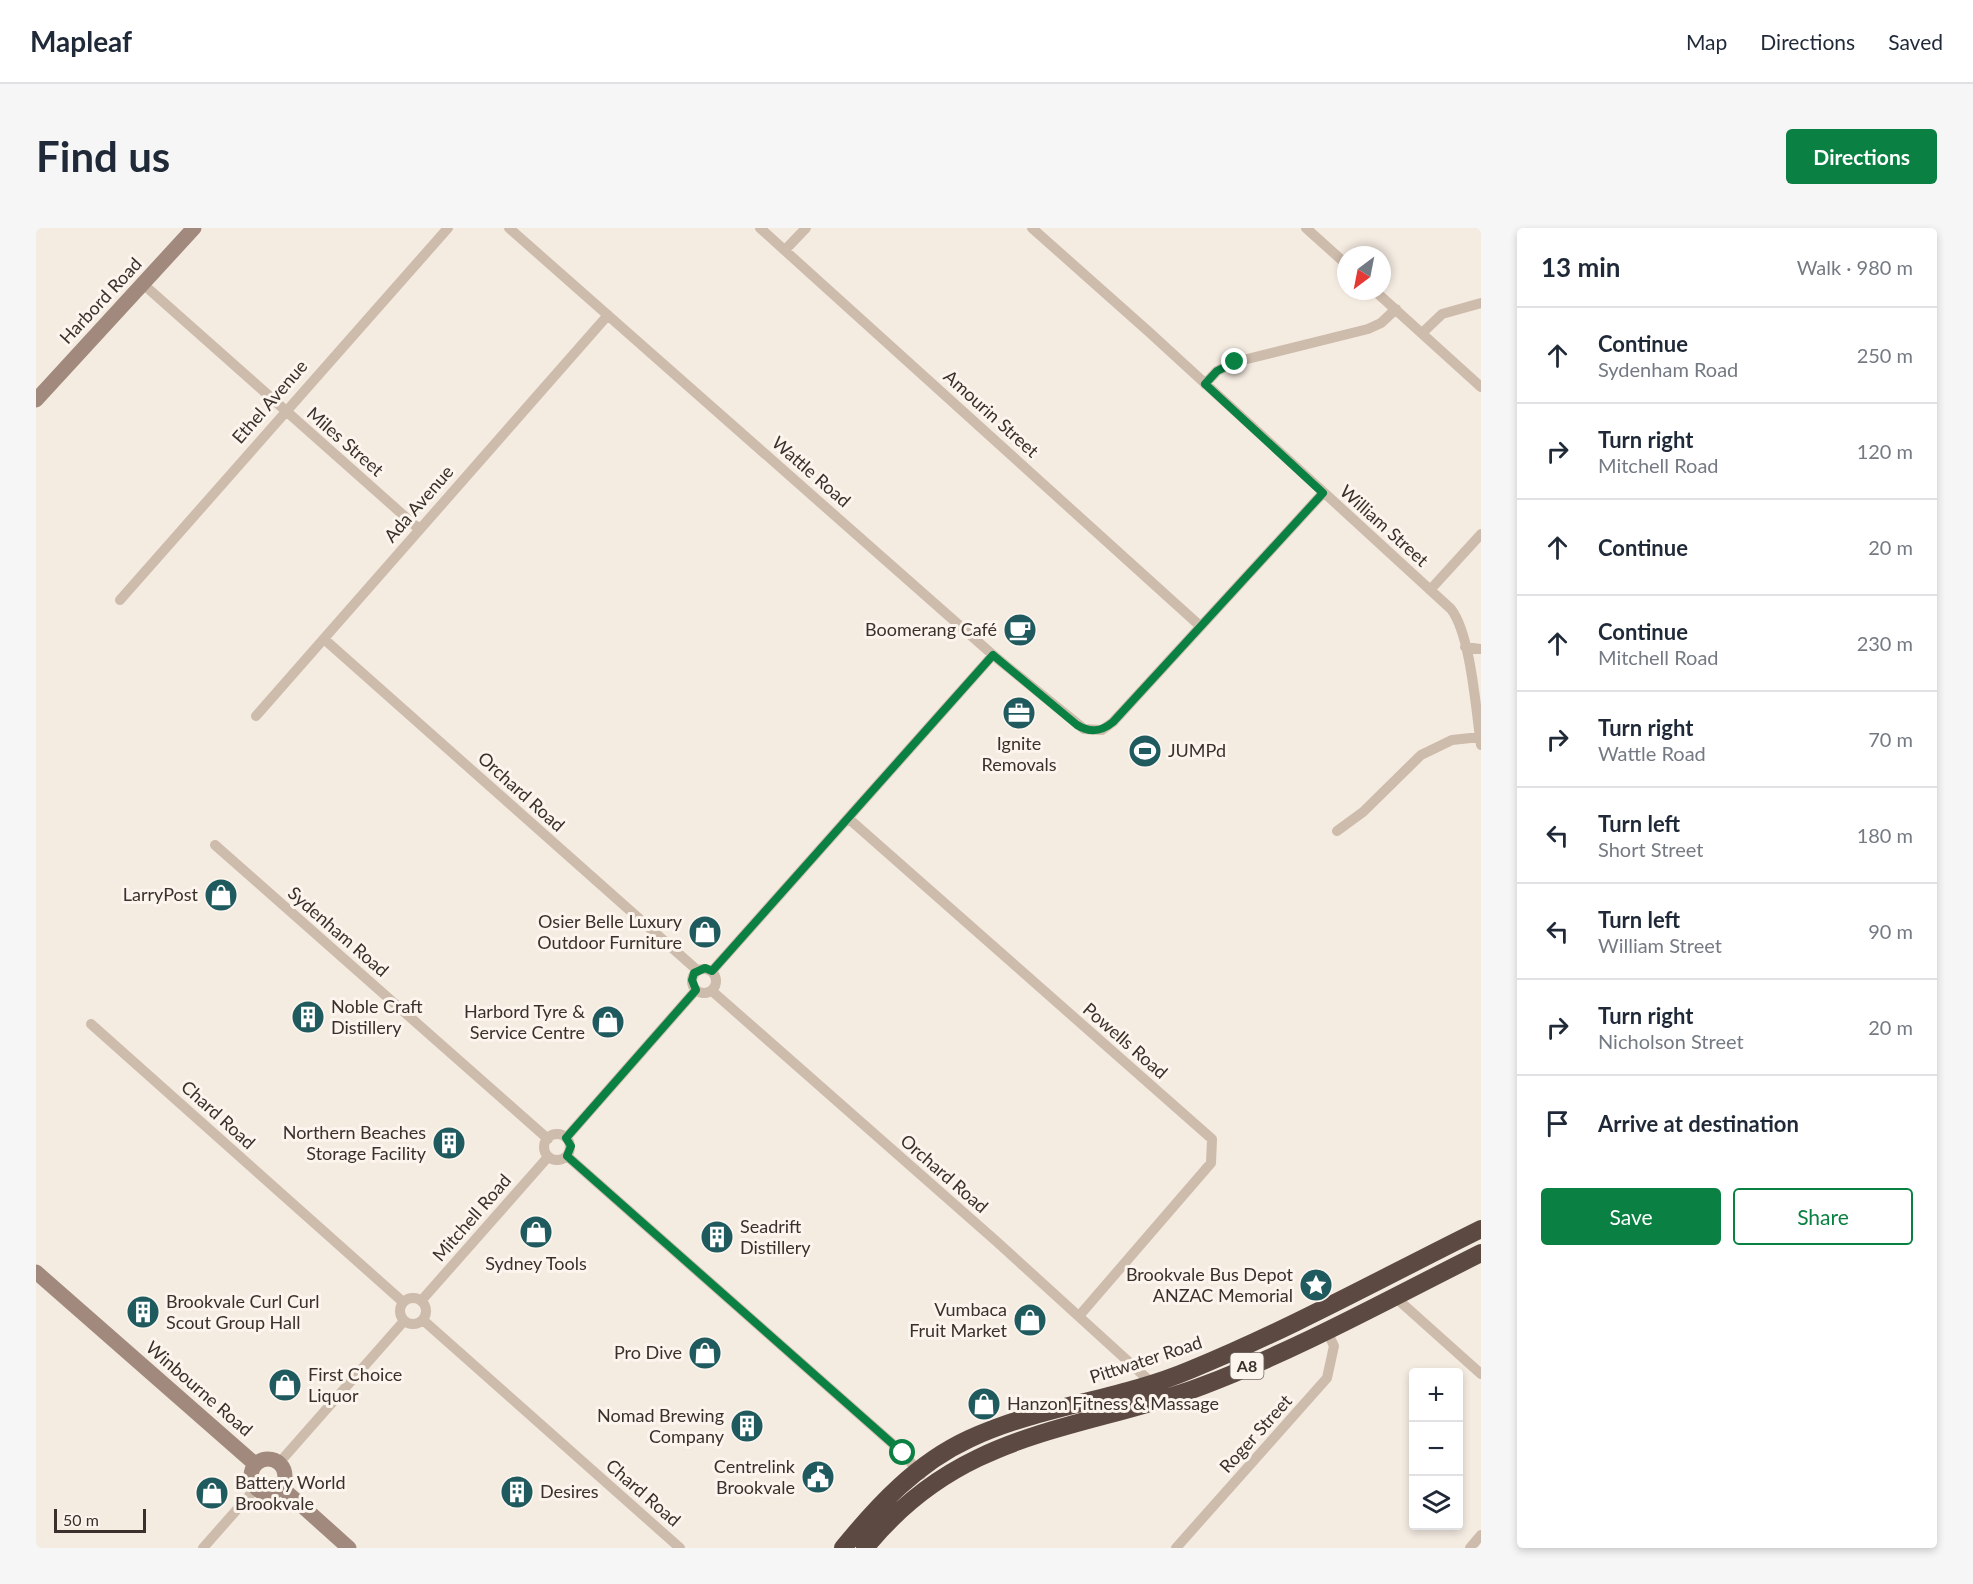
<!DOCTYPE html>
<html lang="en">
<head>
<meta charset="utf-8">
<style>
  :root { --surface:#fff; --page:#f6f6f7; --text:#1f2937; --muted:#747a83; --line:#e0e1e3; --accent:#0b8043 }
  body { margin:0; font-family:Lato,sans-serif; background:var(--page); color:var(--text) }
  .controls { position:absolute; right:18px; bottom:18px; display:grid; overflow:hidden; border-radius:6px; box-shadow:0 3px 9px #0003 }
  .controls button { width:54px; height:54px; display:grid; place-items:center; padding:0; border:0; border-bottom:2px solid var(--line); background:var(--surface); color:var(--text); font:30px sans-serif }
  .compass { position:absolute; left:1301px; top:18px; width:54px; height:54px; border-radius:50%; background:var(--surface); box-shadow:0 3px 9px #0003; rotate:212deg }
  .scale { position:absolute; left:18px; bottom:15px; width:92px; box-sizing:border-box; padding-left:6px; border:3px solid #3b302b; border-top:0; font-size:16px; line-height:21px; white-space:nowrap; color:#3b302b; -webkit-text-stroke:4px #fbf5ee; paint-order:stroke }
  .stop { position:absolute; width:18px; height:18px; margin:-14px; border:4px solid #0b8043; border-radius:50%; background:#fff }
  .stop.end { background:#0b8043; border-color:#fff; box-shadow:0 2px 6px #0008 }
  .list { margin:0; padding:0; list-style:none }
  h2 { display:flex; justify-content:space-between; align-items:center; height:78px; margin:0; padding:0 24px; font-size:26px }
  h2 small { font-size:20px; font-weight:400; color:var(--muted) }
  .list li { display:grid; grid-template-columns:39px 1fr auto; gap:18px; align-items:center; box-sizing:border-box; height:96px; padding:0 24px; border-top:2px solid var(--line) }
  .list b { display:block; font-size:22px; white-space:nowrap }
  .list p { margin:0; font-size:20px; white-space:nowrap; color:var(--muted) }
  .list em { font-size:20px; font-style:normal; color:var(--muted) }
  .actions { display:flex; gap:12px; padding:18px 24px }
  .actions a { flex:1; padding:14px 0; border:2px solid var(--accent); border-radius:6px; text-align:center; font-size:21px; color:var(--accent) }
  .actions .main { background:var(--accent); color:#fff }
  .icon { flex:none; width:33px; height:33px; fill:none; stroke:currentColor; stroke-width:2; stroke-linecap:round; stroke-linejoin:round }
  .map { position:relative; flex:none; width:1445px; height:1320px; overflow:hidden; border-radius:6px }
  header { display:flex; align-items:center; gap:36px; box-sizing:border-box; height:84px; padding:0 30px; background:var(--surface); border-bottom:2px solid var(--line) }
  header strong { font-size:28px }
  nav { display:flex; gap:33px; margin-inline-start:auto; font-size:21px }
  .intro { display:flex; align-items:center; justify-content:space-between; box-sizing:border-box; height:144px; padding:0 36px }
  h1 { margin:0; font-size:42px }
  .button { padding:15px 27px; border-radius:6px; background:var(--accent); color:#fff; font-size:21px; font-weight:700 }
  main { display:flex; gap:36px; padding:0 36px }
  aside { flex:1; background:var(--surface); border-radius:6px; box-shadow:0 3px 9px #0003 }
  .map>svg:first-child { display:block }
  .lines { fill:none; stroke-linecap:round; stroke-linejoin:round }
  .street { stroke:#cdbbac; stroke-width:10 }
  .secondary { stroke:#a18a7d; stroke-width:15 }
  .highway { stroke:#5c4a42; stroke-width:18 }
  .route { stroke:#0b8043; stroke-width:8 }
  .labels { text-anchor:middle; stroke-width:6; stroke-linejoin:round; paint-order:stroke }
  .shield { fill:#fbf5ee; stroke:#756b66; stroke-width:1.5 }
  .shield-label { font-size:16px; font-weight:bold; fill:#3b302b }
  .street-label { font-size:18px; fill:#3b302b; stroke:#fbf5ee }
  .poi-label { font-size:18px; fill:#3b302b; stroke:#fbf5ee; text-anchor:end }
</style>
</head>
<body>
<header>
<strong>Mapleaf</strong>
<nav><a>Map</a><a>Directions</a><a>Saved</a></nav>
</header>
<div class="intro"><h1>Find us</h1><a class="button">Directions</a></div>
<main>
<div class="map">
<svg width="1445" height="1320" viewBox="0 0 1445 1320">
  <rect width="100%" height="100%" fill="#f4ebe1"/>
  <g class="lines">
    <path class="street" d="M473,0L957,427L1048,501L1066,502L1077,494L1287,265
      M724,0L1163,397
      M996,0L1113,104L1415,381C1435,407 1440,483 1445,517
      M1270,0L1310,36
      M749,22L770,0
      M107,56L383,301
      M1339,63L1445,159
      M1386,105L1406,86L1445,75
      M1169,156L1181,143L1199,134L1332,101L1345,95L1360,81
      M1394,362L1445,306
      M84,372L412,0
      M288,411L661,742
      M1429,419L1445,421
      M220,488L572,87
      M812,590L1176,911L1175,935L1043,1088
      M1301,603L1327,584L1385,527L1416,512L1444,509
      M179,617L512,911
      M656 753a12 12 0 1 1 24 0a12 12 0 1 1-24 0Z
      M676,743L957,427
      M676,763L960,1013L1117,1156
      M55,796L367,1074
      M508 919a13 13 0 1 1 26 0a13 13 0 1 1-26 0Z
      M530,910L660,762
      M531,928L867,1225L885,1247
      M1359,1069L1445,1146
      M364 1083a13 13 0 1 1 26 0a13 13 0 1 1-26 0Z
      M385,1073L512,929
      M387,1092L644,1320
      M243,1235L368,1093
      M167,1320L220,1260
      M1140,1320L1291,1150L1298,1118L1291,1103
      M1434,1320L1445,1307"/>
    <path class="secondary" d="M0,172L158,0
      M0,1044L219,1236
      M215 1248a17 17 0 1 1 34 0a17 17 0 1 1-34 0Z
      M245,1259L313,1320"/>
    <path class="highway" d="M807,1320C842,1277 881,1235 933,1211C1003,1178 1083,1172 1154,1142C1254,1101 1348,1049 1445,1001
      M829,1320C859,1283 898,1251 942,1230C1012,1196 1093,1186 1166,1158C1263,1121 1353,1071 1445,1025"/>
  </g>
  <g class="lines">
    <path class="route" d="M867,1225L531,928L535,918L530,910L660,762L656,752L658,745L669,740L676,743L957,427L1041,497C1054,505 1065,504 1077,494L1287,265L1169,156L1181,143L1199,134"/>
  </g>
  <defs>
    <g id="cafe-disc" transform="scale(1.725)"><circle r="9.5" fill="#1f5a5e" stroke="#fbf5ee"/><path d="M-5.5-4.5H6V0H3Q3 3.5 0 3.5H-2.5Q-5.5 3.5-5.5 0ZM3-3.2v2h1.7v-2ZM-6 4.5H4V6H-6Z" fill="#fff"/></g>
    <g id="office-disc" transform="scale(1.725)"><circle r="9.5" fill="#1f5a5e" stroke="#fbf5ee"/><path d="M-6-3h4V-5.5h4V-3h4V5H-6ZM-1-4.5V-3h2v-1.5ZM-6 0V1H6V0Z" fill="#fff"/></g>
    <g id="stadium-disc" transform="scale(1.725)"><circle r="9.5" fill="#1f5a5e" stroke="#fbf5ee"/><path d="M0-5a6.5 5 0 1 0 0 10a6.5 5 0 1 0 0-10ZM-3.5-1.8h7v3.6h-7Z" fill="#fff"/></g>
    <g id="shop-disc" transform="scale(1.725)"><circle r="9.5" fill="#1f5a5e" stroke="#fbf5ee"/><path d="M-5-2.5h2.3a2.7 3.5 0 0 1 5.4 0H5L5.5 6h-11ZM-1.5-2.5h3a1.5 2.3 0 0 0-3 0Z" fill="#fff"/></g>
    <g id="building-disc" transform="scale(1.725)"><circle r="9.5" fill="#1f5a5e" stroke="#fbf5ee"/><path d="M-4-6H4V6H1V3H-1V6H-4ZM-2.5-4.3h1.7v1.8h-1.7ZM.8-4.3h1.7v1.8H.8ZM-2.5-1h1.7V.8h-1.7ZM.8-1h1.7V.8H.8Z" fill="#fff"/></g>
    <g id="sight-disc" transform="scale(1.725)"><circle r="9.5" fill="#1f5a5e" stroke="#fbf5ee"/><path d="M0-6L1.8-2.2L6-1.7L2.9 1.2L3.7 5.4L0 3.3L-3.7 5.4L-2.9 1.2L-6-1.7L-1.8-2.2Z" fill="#fff"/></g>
    <g id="civic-disc" transform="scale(1.725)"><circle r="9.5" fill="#1f5a5e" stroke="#fbf5ee"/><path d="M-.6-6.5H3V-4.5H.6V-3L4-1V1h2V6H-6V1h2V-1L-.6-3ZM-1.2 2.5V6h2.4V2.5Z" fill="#fff"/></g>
  </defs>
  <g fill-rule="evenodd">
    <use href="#cafe-disc" x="984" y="402"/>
    <use href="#office-disc" x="983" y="485"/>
    <use href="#stadium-disc" x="1109" y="523"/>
    <use href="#shop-disc" x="185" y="667"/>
    <use href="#shop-disc" x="669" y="704"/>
    <use href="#building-disc" x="272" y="789"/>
    <use href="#shop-disc" x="572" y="794"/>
    <use href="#building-disc" x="413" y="915"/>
    <use href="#shop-disc" x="500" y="1004"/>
    <use href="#building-disc" x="681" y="1009"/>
    <use href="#sight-disc" x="1280" y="1057"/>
    <use href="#building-disc" x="107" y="1084"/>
    <use href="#shop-disc" x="994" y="1092"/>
    <use href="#shop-disc" x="669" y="1125"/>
    <use href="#shop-disc" x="249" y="1157"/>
    <use href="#shop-disc" x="948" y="1176"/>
    <use href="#building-disc" x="711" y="1198"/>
    <use href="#civic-disc" x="782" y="1249"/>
    <use href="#building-disc" x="481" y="1264"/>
    <use href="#shop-disc" x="176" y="1265"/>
  </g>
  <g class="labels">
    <rect class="shield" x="1194.5" y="1125" width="33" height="26" rx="4.5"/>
    <g class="shield-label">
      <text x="1211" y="1144">A8</text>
    </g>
    <g class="street-label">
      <text transform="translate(65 73) rotate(-47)" y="6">Harbord Road</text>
      <text transform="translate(234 174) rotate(-49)" y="6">Ethel Avenue</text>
      <text transform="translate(955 186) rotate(42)" y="6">Amourin Street</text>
      <text transform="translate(309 214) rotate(41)" y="6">Miles Street</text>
      <text transform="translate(775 244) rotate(41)" y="6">Wattle Road</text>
      <text transform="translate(383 276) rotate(-49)" y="6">Ada Avenue</text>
      <text transform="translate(1348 298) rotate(42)" y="6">William Street</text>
      <text transform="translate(485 564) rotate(42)" y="6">Orchard Road</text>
      <text transform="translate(302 704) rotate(41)" y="6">Sydenham Road</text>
      <text transform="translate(1089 813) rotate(41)" y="6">Powells Road</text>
      <text transform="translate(182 887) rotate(42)" y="6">Chard Road</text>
      <text transform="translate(908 946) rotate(41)" y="6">Orchard Road</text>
      <text transform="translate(436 990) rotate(-49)" y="6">Mitchell Road</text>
      <text transform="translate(1110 1132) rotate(-18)" y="6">Pittwater Road</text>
      <text transform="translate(163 1161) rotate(41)" y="6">Winbourne Road</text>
      <text transform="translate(1220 1206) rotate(-48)" y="6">Roger Street</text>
      <text transform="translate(607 1265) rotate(41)" y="6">Chard Road</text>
    </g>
    <g class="poi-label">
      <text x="961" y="408">Boomerang Café</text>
      <text x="983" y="522" text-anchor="middle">Ignite<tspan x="983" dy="21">Removals</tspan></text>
      <text x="1132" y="529" text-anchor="start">JUMPd</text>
      <text x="162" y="673">LarryPost</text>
      <text x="646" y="700">Osier Belle Luxury<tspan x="646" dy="21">Outdoor Furniture</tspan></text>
      <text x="295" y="785" text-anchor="start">Noble Craft<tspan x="295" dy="21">Distillery</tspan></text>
      <text x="549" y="790">Harbord Tyre &amp;<tspan x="549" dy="21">Service Centre</tspan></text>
      <text x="390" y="911">Northern Beaches<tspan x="390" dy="21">Storage Facility</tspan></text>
      <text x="704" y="1005" text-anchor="start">Seadrift<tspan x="704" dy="21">Distillery</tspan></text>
      <text x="500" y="1042" text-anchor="middle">Sydney Tools</text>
      <text x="1257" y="1053">Brookvale Bus Depot<tspan x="1257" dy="21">ANZAC Memorial</tspan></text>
      <text x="130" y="1080" text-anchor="start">Brookvale Curl Curl<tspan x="130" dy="21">Scout Group Hall</tspan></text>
      <text x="971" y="1088">Vumbaca<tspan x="971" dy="21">Fruit Market</tspan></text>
      <text x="646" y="1131">Pro Dive</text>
      <text x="272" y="1153" text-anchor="start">First Choice<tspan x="272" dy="21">Liquor</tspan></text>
      <text x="971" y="1182" text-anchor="start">Hanzon Fitness &amp; Massage</text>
      <text x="688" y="1194">Nomad Brewing<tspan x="688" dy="21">Company</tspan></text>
      <text x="759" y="1245">Centrelink<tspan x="759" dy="21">Brookvale</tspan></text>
      <text x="199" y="1261" text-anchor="start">Battery World<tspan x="199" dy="21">Brookvale</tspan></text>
      <text x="504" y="1270" text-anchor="start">Desires</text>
    </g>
  </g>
</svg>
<div class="controls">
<button>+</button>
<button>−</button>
<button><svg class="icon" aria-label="layers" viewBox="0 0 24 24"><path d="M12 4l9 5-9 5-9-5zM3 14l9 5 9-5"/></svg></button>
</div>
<svg class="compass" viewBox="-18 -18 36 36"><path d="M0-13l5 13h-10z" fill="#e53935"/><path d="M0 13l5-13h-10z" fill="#747a83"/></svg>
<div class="scale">50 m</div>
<div class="stop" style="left:867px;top:1225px"></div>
<div class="stop end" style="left:1199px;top:134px"></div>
</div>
<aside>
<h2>13 min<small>Walk · 980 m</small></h2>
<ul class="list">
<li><svg class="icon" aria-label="ahead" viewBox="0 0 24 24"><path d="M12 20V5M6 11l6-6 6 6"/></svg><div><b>Continue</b><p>Sydenham Road</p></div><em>250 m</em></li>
<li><svg class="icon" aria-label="right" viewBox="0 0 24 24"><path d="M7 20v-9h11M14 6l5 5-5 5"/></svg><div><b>Turn right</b><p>Mitchell Road</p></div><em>120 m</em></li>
<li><svg class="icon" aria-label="ahead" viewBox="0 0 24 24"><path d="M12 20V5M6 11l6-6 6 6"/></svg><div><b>Continue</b></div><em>20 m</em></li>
<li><svg class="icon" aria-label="ahead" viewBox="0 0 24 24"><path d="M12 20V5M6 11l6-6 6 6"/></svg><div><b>Continue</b><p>Mitchell Road</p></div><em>230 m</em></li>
<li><svg class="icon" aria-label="right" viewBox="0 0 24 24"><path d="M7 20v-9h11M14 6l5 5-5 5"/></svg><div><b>Turn right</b><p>Wattle Road</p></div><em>70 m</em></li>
<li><svg class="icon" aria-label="left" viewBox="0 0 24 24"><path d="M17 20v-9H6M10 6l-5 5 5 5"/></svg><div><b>Turn left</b><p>Short Street</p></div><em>180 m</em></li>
<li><svg class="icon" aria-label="left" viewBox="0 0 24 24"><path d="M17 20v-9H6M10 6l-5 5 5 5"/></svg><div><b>Turn left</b><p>William Street</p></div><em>90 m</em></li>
<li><svg class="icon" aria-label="right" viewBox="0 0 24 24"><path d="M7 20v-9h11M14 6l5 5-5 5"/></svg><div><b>Turn right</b><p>Nicholson Street</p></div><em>20 m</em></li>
<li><svg class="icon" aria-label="arrive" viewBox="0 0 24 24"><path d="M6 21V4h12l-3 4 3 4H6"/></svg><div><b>Arrive at destination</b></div></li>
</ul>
<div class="actions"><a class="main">Save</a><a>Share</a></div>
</aside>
</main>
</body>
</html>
